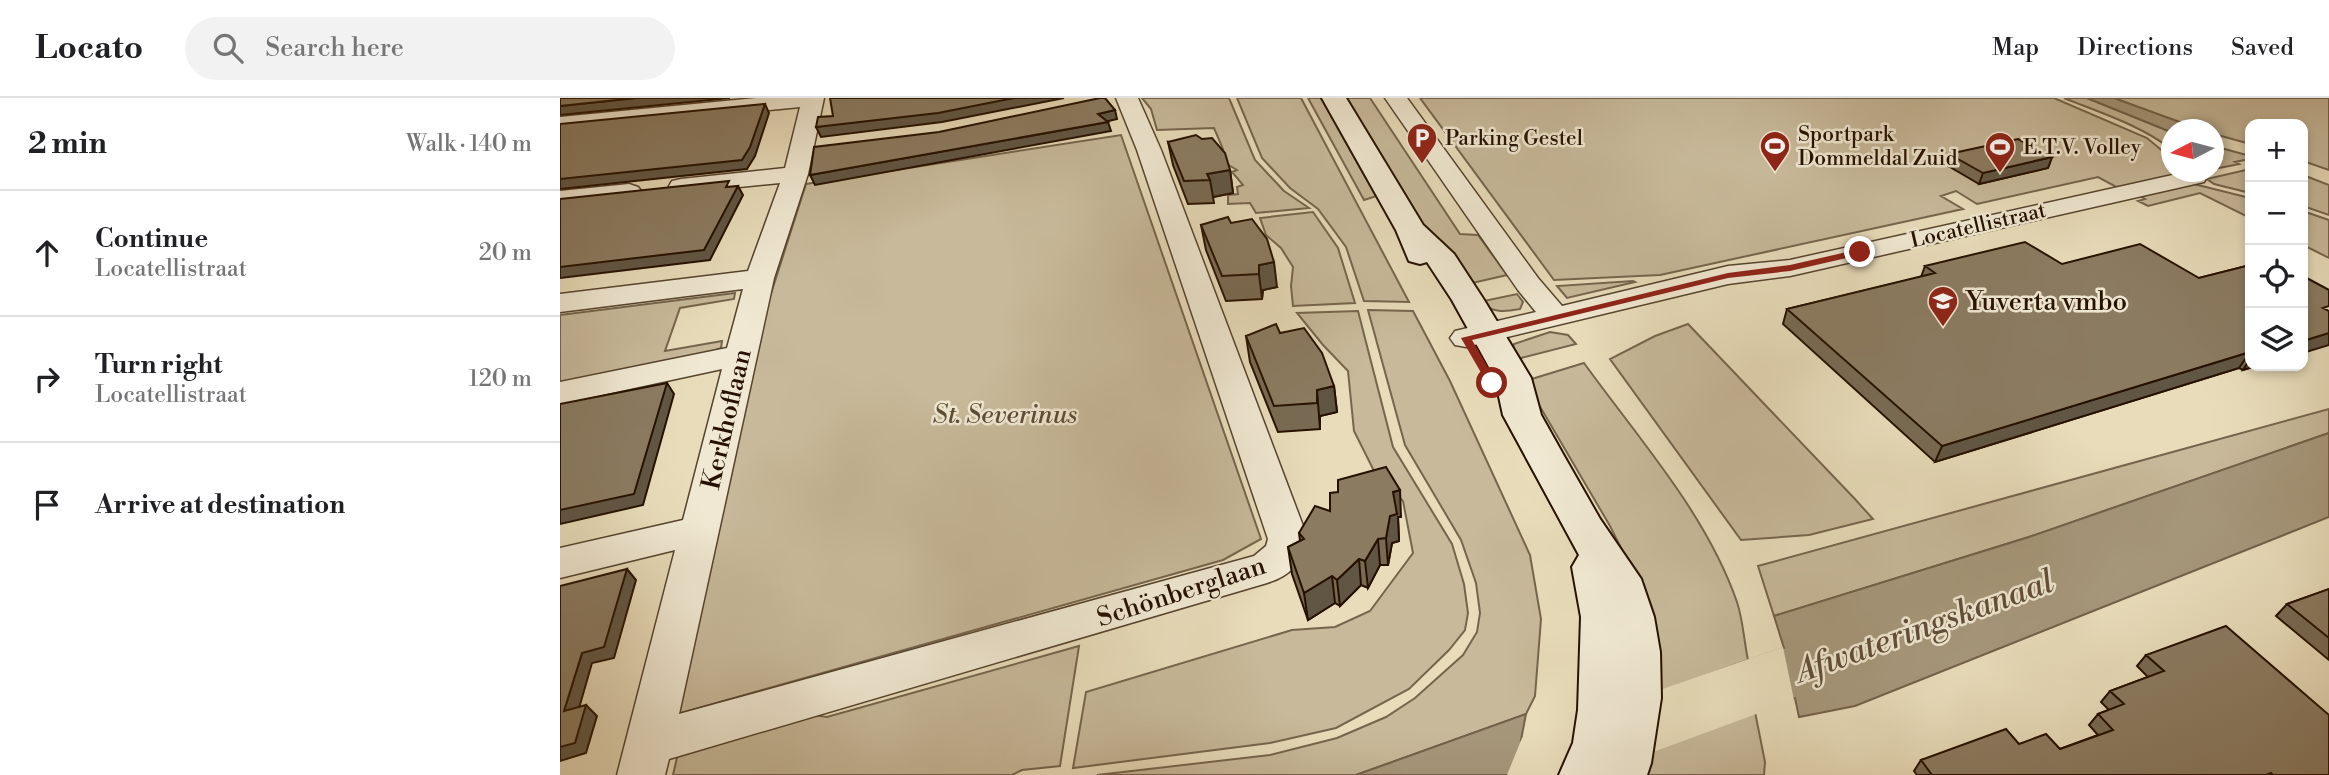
<!DOCTYPE html>
<html lang="en">
<head>
<meta charset="utf-8">
<style>
  :root { --surface:#fff; --page:#f2f2f2; --text:#202124; --muted:#757577; --line:#e0e0e0 }
  body { margin:0; font-family:"Libre Bodoni",serif; background:var(--page); color:var(--text) }
  .controls { position:absolute; right:21px; top:21px; display:grid; overflow:hidden; border-radius:14px; box-shadow:0 4px 10px #0003 }
  .controls button { width:63px; height:63px; display:grid; place-items:center; padding:0; border:0; border-bottom:2px solid var(--line); background:var(--surface); color:var(--text); font:35px sans-serif }
  .compass { position:absolute; left:1601px; top:21px; width:63px; height:63px; border-radius:50%; background:var(--surface); box-shadow:0 4px 10px #0003; rotate:264deg }
  .stop { position:absolute; width:21px; height:21px; margin:-16px; border:5px solid #8f2418; border-radius:50%; background:#fff }
  .stop.end { background:#8f2418; border-color:#fff; box-shadow:0 2px 7px #0008 }
  .list { margin:0; padding:0; list-style:none }
  h2 { display:flex; justify-content:space-between; align-items:center; height:91px; margin:0; padding:0 28px; font-size:30px }
  h2 small { font-size:23px; font-weight:400; color:var(--muted) }
  .list li { display:grid; grid-template-columns:46px 1fr auto; gap:21px; align-items:center; box-sizing:border-box; height:126px; padding:0 28px; border-top:2px solid var(--line) }
  .list b { display:block; font-size:26px; white-space:nowrap }
  .list p { margin:0; font-size:23px; white-space:nowrap; color:var(--muted) }
  .list em { font-size:23px; font-style:normal; color:var(--muted) }
  .icon { flex:none; width:38px; height:38px; fill:none; stroke:currentColor; stroke-width:2; stroke-linecap:round; stroke-linejoin:round }
  .map { position:relative; flex:none; width:1769px; height:677px; overflow:hidden }
  header { display:flex; align-items:center; gap:42px; box-sizing:border-box; height:98px; padding:0 35px; background:var(--surface); border-bottom:2px solid var(--line) }
  header strong { font-size:33px }
  nav { display:flex; gap:38px; margin-inline-start:auto; font-size:24px }
  .search { width:490px; height:63px; background:var(--page); display:flex; align-items:center; gap:18px; box-sizing:border-box; padding:0 24px; border-radius:38px; color:var(--muted); font-size:26px }
  main { display:flex }
  aside { flex:1; background:var(--surface) }
  .map>svg:first-child { display:block }
  .green { fill:#c7b99a; stroke:#76654d; stroke-width:2 }
  .water { fill:#a6977b; stroke:#73614a; stroke-width:2 }
  .pier { fill:#e8dcba }
  .lines { fill:none; stroke-linecap:round; stroke-linejoin:round }
  .minor-casing { stroke:#56442e; stroke-width:3 }
  .secondary-casing { stroke:#261100; stroke-width:4 }
  .minor { fill:#f0e8d2; fill-rule:evenodd }
  .secondary { fill:#f0e8d2; fill-rule:evenodd }
  .wall { fill:#786a53; stroke:#261100; stroke-width:2 }
  .shaded-wall { fill:#615644; stroke:#261100; stroke-width:2 }
  .building { fill:#8b7b61; stroke:#261100; stroke-width:2 }
  .route { fill:#8f2418 }
  .labels { text-anchor:middle; stroke-width:5; stroke-linejoin:round; paint-order:stroke }
  .far-poi-label { font-size:21px; fill:#261100; stroke:#f0e8d2; text-anchor:start }
  .far-street-label { font-size:21px; fill:#261100; stroke:#f0e8d2 }
  .poi-label { font-size:26px; fill:#261100; stroke:#f0e8d2; text-anchor:start }
  .park-label { font-size:26px; font-style:italic; fill:#5e4c36; stroke:#f0e8d2 }
  .street-label { font-size:26px; fill:#261100; stroke:#f0e8d2 }
  .near-water-label { font-size:33px; font-style:italic; fill:#604d37; stroke:#f0e8d2 }
</style>
</head>
<body>
<header>
<strong>Locato</strong>
<div class="search"><svg class="icon" aria-label="search" viewBox="0 0 24 24"><circle cx="10" cy="10" r="6"/><path d="M15 15l6 6"/></svg>Search here</div>
<nav><a>Map</a><a>Directions</a><a>Saved</a></nav>
</header>
<main>
<aside>
<h2>2 min<small>Walk · 140 m</small></h2>
<ul class="list">
<li><svg class="icon" aria-label="ahead" viewBox="0 0 24 24"><path d="M12 20V5M6 11l6-6 6 6"/></svg><div><b>Continue</b><p>Locatellistraat</p></div><em>20 m</em></li>
<li><svg class="icon" aria-label="right" viewBox="0 0 24 24"><path d="M7 20v-9h11M14 6l5 5-5 5"/></svg><div><b>Turn right</b><p>Locatellistraat</p></div><em>120 m</em></li>
<li><svg class="icon" aria-label="arrive" viewBox="0 0 24 24"><path d="M6 21V4h12l-3 4 3 4H6"/></svg><div><b>Arrive at destination</b></div></li>
</ul>
</aside>
<div class="map">
<svg width="1769" height="677" viewBox="0 0 1769 677">
  <rect width="100%" height="100%" fill="#e8dcba"/>
  <filter id="stains"><feTurbulence type="fractalNoise" baseFrequency=".00286" numOctaves="4"/><feColorMatrix values="0 0 0 0 .2 0 0 0 0 .09 0 0 0 0 .02 0 0 0 .5 -.17"/></filter>
  <radialGradient id="worn" r=".72"><stop offset=".6" stop-color="#630" stop-opacity="0"/><stop offset="1" stop-color="#630" stop-opacity=".3"/></radialGradient>
  <path class="green" d="M582,0H669L695,62L724,93L749,110L696,115L690,105L668,106V97L678,96L677,89L683,87L672,74L677,72L658,61L641,56L663,51L654,30L597,32L591,11Z
    M677,0H741L849,204L804,203L786,149L758,111L730,90L702,60Z
    M748,0H761L817,98L804,102Z
    M786,0H810L900,136L918,137L947,177L908,186L872,142Z
    M860,0H1494L1587,40L1611,60L1612,74L1628,76L1560,91L1538,79L1417,106L1396,93L1381,98L1403,111L1100,177L994,182Z
    M1504,0H1527L1611,34V51C1580,27 1541,15 1504,0Z
    M1554,0H1769V72L1743,63V26H1690V46L1654,36V32C1620,31 1585,12 1554,0Z
    M561,37L701,441L663,462L114,617L208,205L246,86Z
    M1654,48L1690,58V61L1675,64L1679,66L1654,71Z
    M1690,71V95L1654,86L1647,81Z
    M1743,77L1769,87V117L1743,108Z
    M1626,84L1690,100V120L1640,95L1588,108L1578,103L1585,101L1576,96Z
    M1743,113L1769,122V160L1743,147Z
    M753,114L778,150L795,205L733,208L731,188L733,169L721,150L706,137L700,120Z
    M1075,184L1007,200L997,188L1073,183Z
    M175,195L174,201L120,210L105,253L162,243L161,250L143,257L0,285V217Z
    M957,196L963,204L960,211C944,214 933,215 919,204Z
    M808,212L853,213L890,283L970,457L981,521L975,598L966,616L796,677H537L710,657L777,640L826,619L855,600L903,557L917,534L920,515L916,485L901,442L845,347Z
    M798,213L833,349L892,446L904,486L908,515L905,532L889,552L849,591L776,630L710,645L513,670L526,594L732,532L775,529L810,513L853,455L843,403L816,377L794,333L788,273L763,247L737,215Z
    M1128,226L1294,400L1313,421L1249,437L1181,442L1050,261L1095,238Z
    M990,234L1008,237L1016,246L957,261L952,254L954,246Z
    M1024,265C1078,340 1146,415 1177,504C1183,522 1184,543 1188,562L1089,598L1075,478L1050,428L965,283Z
    M1769,311V335L1469,439L1214,518L1198,468Z
    M519,548L500,668L462,672L452,677H113L118,655L253,617L267,619Z
    M1195,614L1205,664L1204,677H1073L1082,653Z"/>
  <path class="water" d="M1527,0H1554L1639,31L1612,32L1611,34Z
    M1769,335V419L1295,608L1239,619L1235,600L1021,677H796L966,616L961,642L1224,550L1214,518L1469,439Z"/>
  <path class="pier" d="M1223,549L1234,602L1031,677H947L962,640Z"/>
  <g class="lines">
    <g class="minor-casing">
      <path id="minor" d="M196,0H264L248,76L214,180L119,616L694,458L706,448L708,441L577,52L556,0H578L601,52L748,441C742,465 730,478 707,485L109,661L105,677H57L115,452L0,480V450L123,422L162,271L0,306V284L167,250L183,191L0,214V196L188,173L220,85L121,95L112,93L109,88L112,83L121,81L225,70L240,9L0,33V19Z
        M825,0H847L978,180L1002,208L1168,168L1230,162L1626,74H1644L1647,79L1644,84L1635,86L1230,178L1168,186L906,249L895,247L890,240L895,233L976,214L958,192Z
        M69,86L78,89L82,94L78,99L0,109V93Z"/>
    </g>
    <g class="secondary-casing">
      <path id="secondary" d="M762,0H786L863,127L894,156L924,202L971,280L981,317L1004,358L1040,421L1081,481L1094,519L1100,554L1101,600L1091,665L1087,677H999L1013,645L1018,612L1021,519L1012,469L1019,457L943,317L935,280L892,202L867,164L860,166L849,163L836,132Z"/>
    </g>
    <use href="#minor" class="minor"/>
    <use href="#secondary" class="secondary"/>
  </g>
  <path class="wall" d="M608,44L670,72L673,95L653,99L654,105L628,106L613,67Z
    M1389,56L1492,59L1488,70L1419,86L1385,66Z
    M671,125L717,189L703,192L702,201L666,203L646,152L641,127Z
    M1502,166L1639,180L1690,167V268H1696L1683,272L1679,270L1375,364L1223,226L1227,211L1361,179L1365,168Z
    M720,235L774,288L777,314L760,318V331L718,334L690,264L686,238Z
    M770,413L841,419H838L839,443L832,445L828,467H820L808,490L801,487L780,508L775,505L748,522L732,476L728,449L740,443L739,435Z
    M1769,491V562L1716,518L1727,506Z
    M1586,557L1769,677H1357L1354,673L1361,662L1459,646L1500,651L1538,637L1529,627L1538,616L1549,612L1541,604L1550,593L1588,579L1577,568Z"/>
  <path class="shaded-wall" d="M76,0H170L0,17V8Z
    M454,0H504L382,24L261,39L256,29Z
    M205,6L209,15L195,58L187,71L0,91V81Z
    M555,12L557,21L540,25L538,16Z
    M548,24L551,33L255,87L250,77Z
    M1492,59L1488,70L1419,86L1423,75Z
    M670,72L673,95L653,99L650,82L647,76Z
    M178,88L183,97L150,162L0,180V169Z
    M714,164L717,189L703,192L702,201L699,176V167Z
    M1769,235V247L1743,255V243Z
    M1690,254L1679,270L1375,364L1382,348Z
    M1690,261V268H1696L1683,272Z
    M107,285L114,296L83,407L0,426V412Z
    M774,288L777,314L760,318V331L757,292Z
    M840,392L841,419H838L839,443L832,445L828,467L826,440L833,394Z
    M818,441L820,467L808,490L805,463Z
    M799,461L801,487L780,508L777,482Z
    M67,471L76,482L54,560L32,565L15,624L4,613L22,555Z
    M772,478L775,505L748,522L744,495Z
    M26,607L37,618L26,655L0,663V649Z"/>
  <path class="building" d="M0,0H76L0,8Z
    M270,0H454L378,15L256,29L258,19L273,18Z
    M540,0H545L555,12L538,16L548,24L250,77L254,49L379,34Z
    M205,6L190,49L182,62L0,81V26Z
    M636,37L642,41L652,40L665,55L670,72L647,76L650,82L624,83L608,44Z
    M1458,41L1492,59L1423,75L1389,56Z
    M169,83L166,89L178,88L144,152L0,169V101Z
    M668,119L671,125L692,121L707,141L714,164L699,167V176L662,178L641,127Z
    M1465,144L1502,166L1580,146L1639,180L1690,167V254L1382,348L1227,211L1375,175L1365,168Z
    M1743,178L1769,192V208L1763,210L1769,213V235L1743,243Z
    M716,226L720,235L744,230L762,255L774,288L757,292V305L714,308L686,238Z
    M107,285L74,396L0,412V306Z
    M826,369L840,392L833,394L837,416L830,418L826,440L818,441L805,463L799,461L777,482L772,478L744,495L728,449L744,441L739,435L755,408L770,413V395L778,394V382Z
    M67,471L44,549L22,555L4,613L26,607L15,645L0,649V488Z
    M1769,491V540L1727,506Z
    M1666,528L1769,617V677H1713L1711,675L1706,677H1372L1361,662L1446,631L1459,646L1486,636L1500,651L1553,632L1538,616L1564,606L1550,593L1604,573L1586,557Z"/>
  <path class="route" d="M1300,151L1305,154L1304,156L1230,173L1168,180L912,242L937,285L932,288L927,285L901,240L1168,175L1230,167Z"/>
  <defs>
    <g id="parking-pin" transform="scale(1.575)"><path d="M0 17L-7.5 6A9.5 9.5 0 1 1 7.5 6Z" fill="#8f2418" stroke="#f0e8d2"/><path d="M-3.5-5.5H1a3.5 3.5 0 0 1 0 7H-1V5.5H-3.5ZM-1-3.4V-.6H.8a1.4 1.4 0 0 0 0-2.8Z" fill="#fff"/></g>
    <g id="stadium-pin" transform="scale(1.575)"><path d="M0 17L-7.5 6A9.5 9.5 0 1 1 7.5 6Z" fill="#8f2418" stroke="#f0e8d2"/><path d="M0-5a6.5 5 0 1 0 0 10a6.5 5 0 1 0 0-10ZM-3.5-1.8h7v3.6h-7Z" fill="#fff"/></g>
    <g id="school-pin" transform="scale(1.575)"><path d="M0 17L-7.5 6A9.5 9.5 0 1 1 7.5 6Z" fill="#8f2418" stroke="#f0e8d2"/><path d="M0-5L7-2L0 1L-7-2ZM-4 1L0 2.5L4 1V4Q0 6-4 4Z" fill="#fff"/></g>
  </defs>
  <g fill-rule="evenodd">
    <use href="#parking-pin" x="862" y="40"/>
    <use href="#stadium-pin" x="1215" y="48"/>
    <use href="#stadium-pin" x="1440" y="49"/>
    <use href="#school-pin" x="1383" y="203"/>
  </g>
  <g class="labels">
    <g class="far-poi-label">
      <text x="1238" y="43">Sportpark<tspan x="1238" dy="24">Dommeldal Zuid</tspan></text>
      <text x="885" y="47">Parking Gestel</text>
      <text x="1463" y="56">E.T.V. Volley</text>
    </g>
    <g class="far-street-label">
      <text transform="translate(1418 127) rotate(-13)" y="7">Locatellistraat</text>
    </g>
    <g class="poi-label">
      <text x="1406" y="212">Yuverta vmbo</text>
    </g>
    <g class="park-label">
      <text x="445" y="325">St. Severinus</text>
    </g>
    <g class="street-label">
      <text transform="translate(166 321) rotate(-77)" y="9">Kerkhoflaan</text>
      <text transform="translate(621 493) rotate(-18)" y="9">Schönberglaan</text>
    </g>
    <g class="near-water-label">
      <text transform="translate(1364 527) rotate(-20)" y="12">Afwateringskanaal</text>
    </g>
  </g>
  <rect width="100%" height="100%" filter="url(#stains)"/>
  <rect width="100%" height="100%" fill="url(#worn)"/>
</svg>
<div class="controls">
<button>+</button>
<button>−</button>
<button><svg class="icon" aria-label="locate" viewBox="0 0 24 24"><circle cx="12" cy="12" r="6"/><path d="M12 2v4M12 18v4M2 12h4M18 12h4"/></svg></button>
<button><svg class="icon" aria-label="layers" viewBox="0 0 24 24"><path d="M12 4l9 5-9 5-9-5zM3 14l9 5 9-5"/></svg></button>
</div>
<svg class="compass" viewBox="-18 -18 36 36"><path d="M0-13l5 13h-10z" fill="#e53935"/><path d="M0 13l5-13h-10z" fill="#757577"/></svg>
<div class="stop" style="left:932px;top:285px"></div>
<div class="stop end" style="left:1300px;top:154px"></div>
</div>
</main>
</body>
</html>
